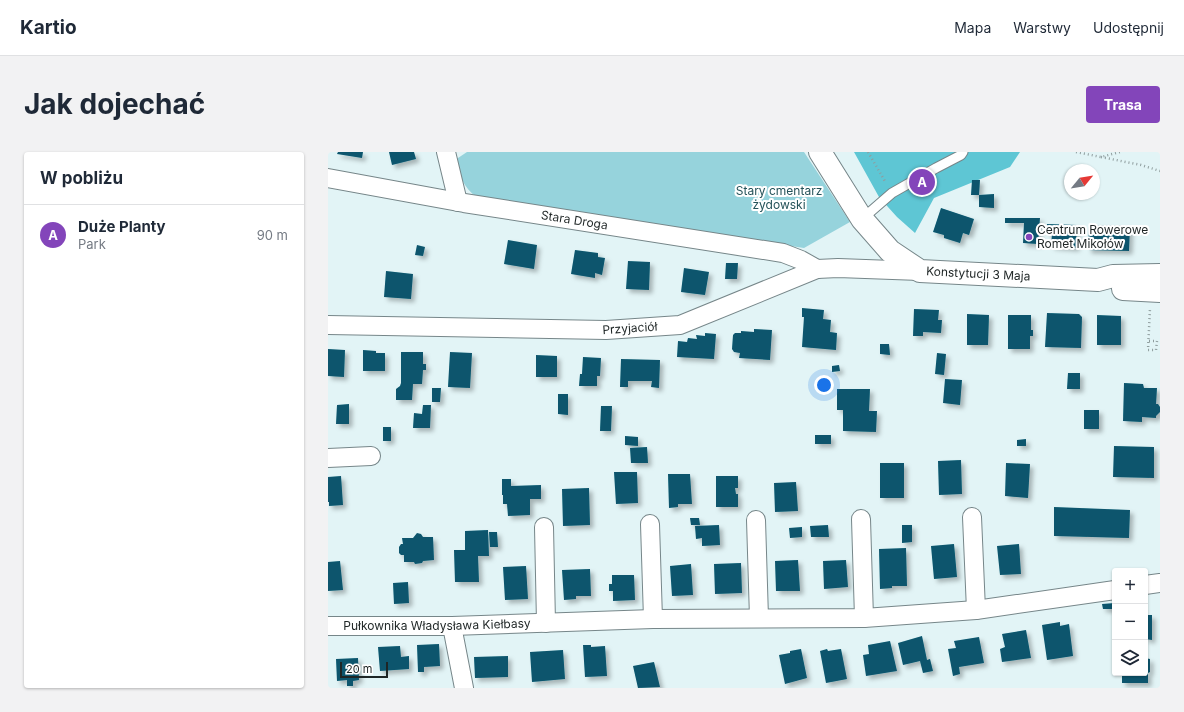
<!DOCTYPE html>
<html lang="pl">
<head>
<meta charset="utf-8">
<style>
  :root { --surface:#fff; --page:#f2f2f3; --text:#1f2937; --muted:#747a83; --line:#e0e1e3; --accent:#8345ba }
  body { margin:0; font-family:Inter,sans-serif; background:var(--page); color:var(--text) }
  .controls { position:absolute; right:12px; bottom:12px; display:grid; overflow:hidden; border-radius:4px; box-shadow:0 1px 3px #0004 }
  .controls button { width:36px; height:36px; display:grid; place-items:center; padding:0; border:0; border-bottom:1px solid var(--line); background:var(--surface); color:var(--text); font:20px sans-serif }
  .compass { position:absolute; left:736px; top:12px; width:36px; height:36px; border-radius:50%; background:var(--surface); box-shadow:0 1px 3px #0004; rotate:60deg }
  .scale { position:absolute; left:12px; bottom:10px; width:48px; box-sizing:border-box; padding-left:4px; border:2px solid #1e2525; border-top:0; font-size:11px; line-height:14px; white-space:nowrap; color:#1e2525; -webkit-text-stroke:3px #fff; paint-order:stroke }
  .you { position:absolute; left:496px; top:233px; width:14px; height:14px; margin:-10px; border:3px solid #fff; border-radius:50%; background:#1a73e8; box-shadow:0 0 0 6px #1a73e833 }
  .badge { display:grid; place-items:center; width:26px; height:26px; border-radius:50%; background:var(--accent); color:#fff; font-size:13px; font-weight:700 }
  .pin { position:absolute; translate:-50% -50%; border:2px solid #fff; box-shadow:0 1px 4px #0006 }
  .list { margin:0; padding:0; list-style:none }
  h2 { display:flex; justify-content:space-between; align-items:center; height:52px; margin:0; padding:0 16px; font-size:17px }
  h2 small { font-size:13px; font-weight:400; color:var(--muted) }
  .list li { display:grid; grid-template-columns:26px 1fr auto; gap:12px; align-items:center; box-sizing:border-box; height:60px; padding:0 16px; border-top:1px solid var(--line) }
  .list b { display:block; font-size:15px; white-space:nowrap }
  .list p { margin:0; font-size:13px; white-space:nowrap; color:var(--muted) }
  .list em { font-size:13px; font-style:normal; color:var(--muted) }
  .icon { flex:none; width:22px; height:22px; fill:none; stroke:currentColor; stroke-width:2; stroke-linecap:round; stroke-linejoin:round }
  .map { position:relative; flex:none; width:832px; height:536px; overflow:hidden; border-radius:4px }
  header { display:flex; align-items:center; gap:24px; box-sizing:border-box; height:56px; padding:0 20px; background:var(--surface); border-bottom:1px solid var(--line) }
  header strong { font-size:19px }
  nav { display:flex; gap:22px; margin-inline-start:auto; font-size:14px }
  .intro { display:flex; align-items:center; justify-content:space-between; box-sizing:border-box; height:96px; padding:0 24px }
  h1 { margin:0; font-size:28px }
  .button { padding:10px 18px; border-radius:4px; background:var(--accent); color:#fff; font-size:14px; font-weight:700 }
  main { display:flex; gap:24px; padding:0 24px }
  aside { flex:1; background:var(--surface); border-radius:4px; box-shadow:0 1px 3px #0004 }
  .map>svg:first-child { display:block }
  .green { fill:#96d3dc }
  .forest { fill:#5ec6d4 }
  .building { fill:#08556d; filter:url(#shadow) }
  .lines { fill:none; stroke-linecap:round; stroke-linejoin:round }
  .lane-casing { stroke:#768689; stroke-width:11 }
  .street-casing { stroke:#768689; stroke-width:20 }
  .secondary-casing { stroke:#768689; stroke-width:24 }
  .path { stroke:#8f9d9e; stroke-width:2.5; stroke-dasharray:1 3; stroke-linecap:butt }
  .lane { stroke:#fff; stroke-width:9 }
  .street { stroke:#fff; stroke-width:18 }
  .secondary { stroke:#fff; stroke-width:22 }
  .poi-dot { fill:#8345ba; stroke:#fff; stroke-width:1.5 }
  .labels { text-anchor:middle; stroke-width:4; stroke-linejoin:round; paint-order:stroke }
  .park-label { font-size:12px; fill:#25535a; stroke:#fff }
  .street-label { font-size:12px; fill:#1e2525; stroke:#fff }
  .poi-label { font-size:12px; fill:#1e2525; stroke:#fff; text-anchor:start }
</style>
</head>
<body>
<header>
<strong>Kartio</strong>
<nav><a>Mapa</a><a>Warstwy</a><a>Udostępnij</a></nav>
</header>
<div class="intro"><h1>Jak dojechać</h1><a class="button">Trasa</a></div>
<main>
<aside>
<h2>W pobliżu<small></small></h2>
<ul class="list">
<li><span class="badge">A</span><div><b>Duże Planty</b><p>Park</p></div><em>90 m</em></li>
</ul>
</aside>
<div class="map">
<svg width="832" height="536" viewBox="0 0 832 536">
  <defs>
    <filter id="shadow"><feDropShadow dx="3.5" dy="3.5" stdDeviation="2" flood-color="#0004"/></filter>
  </defs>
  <rect width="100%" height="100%" fill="#e2f4f6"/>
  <path class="green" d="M139,0H476L522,70L476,96L149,45C135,36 132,23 127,8Z"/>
  <path class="forest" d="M526,0H692L682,15L606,46L587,81L569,65L551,45Z"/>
  <path class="building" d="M10,0H35L34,6L9,2Z
    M61,0H86L88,7L64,13Z
    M644,28H652L651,43L666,42V56L651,55V43H643Z
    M613,56L646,67L641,83L635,81L632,91L616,86V83L605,80Z
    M677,66H712L710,92L695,91L696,71H677Z
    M719,72L749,73L748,96L723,94L724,82H719Z
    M761,73L802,74L801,99L760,98Z
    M180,88L209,93L206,117L176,112Z
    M89,93L97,95L95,104L87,103Z
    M247,98L270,101V105L277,106L274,123L267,121V126L243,122Z
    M300,109L322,110L321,138L298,137Z
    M398,111H410L409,127H397Z
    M356,116L381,120L377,143L353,140Z
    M58,119L85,122L83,147L56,145Z
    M474,156L496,158L495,167L503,168L502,180L509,181L508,198L474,195L476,165H474Z
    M586,157L611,158L610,168H614L613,181L595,180V184H585Z
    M719,161L751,162L754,165L753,196L717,195Z
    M639,162L661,163L660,193H639Z
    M680,163H703V178H705V184H702V197H680Z
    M769,163L793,164V193H769Z
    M426,177L444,178L442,208L411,206L412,201L406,200L404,197L405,183L407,181H413V179L426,180Z
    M377,181L388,182L386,207L349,205L350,189L359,190L360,186L369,187L368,183L377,184Z
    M552,192H561L562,203L552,202Z
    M0,197L17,198L16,225L0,224Z
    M35,198L48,199V201H57V219H35Z
    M73,200H95V212H98V218H95L94,232H85L84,248H68V237L72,234L73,231Z
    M122,200L144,201L142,236L120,235Z
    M609,201L618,202L616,223L607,222Z
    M208,203L229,204V225H208Z
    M255,205L273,206L272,224H269V234H251L252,222H254Z
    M293,207L332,208L331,236L323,235L324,229H300V235H292Z
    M511,213L512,219L504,220V214Z
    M740,221H752V237H739Z
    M617,227L634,228L632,253L615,251Z
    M796,231L815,232L816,236H829L828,252H830L832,255V260L828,264V266L814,265V270L795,269Z
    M104,236H113L112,250H104Z
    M509,237H542L541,259H549L548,280L515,279V258H509Z
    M230,242H240V263L230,262Z
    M21,252V272H8L9,253Z
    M95,253H103L102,276H85L86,261L94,262Z
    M273,254H284L283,279H272Z
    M756,258H771V277H756Z
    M55,275H63V289H55Z
    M487,283H503V292H487Z
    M297,284L310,285V294L297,293Z
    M698,287V294H689V288Z
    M786,294L826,295V326L785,325Z
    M319,295L320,311H303L302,296Z
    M633,308L634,342L611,343L610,309Z
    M552,311H576V346H552Z
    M678,311L702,312L700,346L677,344Z
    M286,320H309L310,351L288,352Z
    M340,322H362L364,352H350V355L341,356Z
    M13,324L15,353L1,354V350H0V325Z
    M388,324H410V336H407L408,342H410V355H388Z
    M174,327H183V334L213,333V347H202V363L180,364L179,352H175V343H174Z
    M468,330L470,359L447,360L446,331Z
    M261,336L262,373L235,374L234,337Z
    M726,355L802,358L801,386L726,384Z
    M362,366H371L372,373H363Z
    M391,373L392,393L374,394V386L368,387L367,374Z
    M500,373L501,385H483L482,374Z
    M574,373H584V390L574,391Z
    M474,375V385L462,386L461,376Z
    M160,378L161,404H150L151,430H127L126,398H137V379Z
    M161,380H169L170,395H162Z
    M89,381L93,382L95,385H105L106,408L95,409L94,411L87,412L86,410H76V403H73L71,401V395L73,392H75L74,386H85Z
    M626,392L629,425L606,427L603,394Z
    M691,392L693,422L672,423L669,394Z
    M578,396L579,434H564V436L552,437L551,397Z
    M470,408L472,439H448L447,409Z
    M518,408L520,435L496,437L495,409Z
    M12,409L15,438L0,439V410Z
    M413,411L414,441L387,442L386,412Z
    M363,412L365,443L344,444L342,414Z
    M198,414L200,447L177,448L175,415Z
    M262,417L263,444H248V447L236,448L234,418Z
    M284,423H306L307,448L285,449V439H281V432H284Z
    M80,430L81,451L66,452L65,431Z
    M787,451V457H775L774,452Z
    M817,463H824V488L817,487Z
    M732,470V474L741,472L745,504L719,508L714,473Z
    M698,478L703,506L674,510L672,497L677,495L674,482Z
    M594,484L599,508L602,507L605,519L595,521L592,509L575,513L570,491Z
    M651,485L656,511L631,515L632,522L625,524L620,497L628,496L626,489Z
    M562,489L569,519L538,524L535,503L541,502L540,493Z
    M111,492L112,514L96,515V520H90L89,493Z
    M255,493H263V495L277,494L279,524L257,525Z
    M72,494L73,505L81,504V517L52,519L50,495Z
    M473,497L479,526L457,532L451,503L462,501V499Z
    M499,497L500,499L513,497L519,527L498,531L492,499Z
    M235,498L237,527L204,530L202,500Z
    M180,504V525L147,526L146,505Z
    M30,506L31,528L25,529V534H19V528L9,529L8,507Z
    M817,506L822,507V520L820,521V531H794V521H817Z
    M326,510L332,535L310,536L305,514Z"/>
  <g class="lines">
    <g class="lane-casing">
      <path id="lane" d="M534,67L564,41L608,16L633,3L635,0"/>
    </g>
    <g class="street-casing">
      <g id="street">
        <path d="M118,0L130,50"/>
        <path id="s1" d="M0,26L136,51L455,101L473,108L489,117"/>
        <path id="s2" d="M0,173L278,178L352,173L489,117L510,116L592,119"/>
        <path d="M0,306L43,304"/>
        <path d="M644,365L648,458"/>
        <path d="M533,367L536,466"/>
        <path d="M428,368L431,466"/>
        <path d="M322,372L325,467"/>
        <path d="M216,375L218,471"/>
        <path d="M817,433L832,431"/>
        <path id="s3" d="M0,474H124L325,467L536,466L648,458L787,438"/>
        <path d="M124,474L136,536"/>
      </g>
    </g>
    <g class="secondary-casing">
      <g id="secondary">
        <path id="s4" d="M492,0L534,67L562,99L592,119L770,128L785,124L832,123"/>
        <path d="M795,137L832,139"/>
      </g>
    </g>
    <path class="path" d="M540,0L558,31
      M748,0L773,5L792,0
      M773,5L813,13L832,19
      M821,189H829L828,198H820L822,156"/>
    <use href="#lane" class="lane"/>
    <use href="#street" class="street"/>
    <use href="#secondary" class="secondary"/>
  </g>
  <circle class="poi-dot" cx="701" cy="85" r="4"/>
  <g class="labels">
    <g class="park-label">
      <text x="451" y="43">Stary cmentarz<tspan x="451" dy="14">żydowski</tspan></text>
    </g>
    <g class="street-label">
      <text dy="4" stroke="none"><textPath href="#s1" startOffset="250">Stara Droga</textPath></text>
      <text dy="4" stroke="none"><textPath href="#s4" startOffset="216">Konstytucji 3 Maja</textPath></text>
      <text dy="4" stroke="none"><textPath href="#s2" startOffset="302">Przyjaciół</textPath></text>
      <text dy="4" stroke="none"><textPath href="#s3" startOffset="109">Pułkownika Władysława Kiełbasy</textPath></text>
    </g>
    <g class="poi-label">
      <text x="709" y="82">Centrum Rowerowe<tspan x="709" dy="14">Romet Mikołów</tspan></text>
    </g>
  </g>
</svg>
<div class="controls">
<button>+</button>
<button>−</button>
<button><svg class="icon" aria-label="layers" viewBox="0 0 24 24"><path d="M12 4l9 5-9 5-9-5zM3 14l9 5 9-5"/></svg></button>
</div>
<svg class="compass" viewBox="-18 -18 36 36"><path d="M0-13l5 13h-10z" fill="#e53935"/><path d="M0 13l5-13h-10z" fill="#747a83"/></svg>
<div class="scale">20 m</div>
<div class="you"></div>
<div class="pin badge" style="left:594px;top:30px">A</div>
</div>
</main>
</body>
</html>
